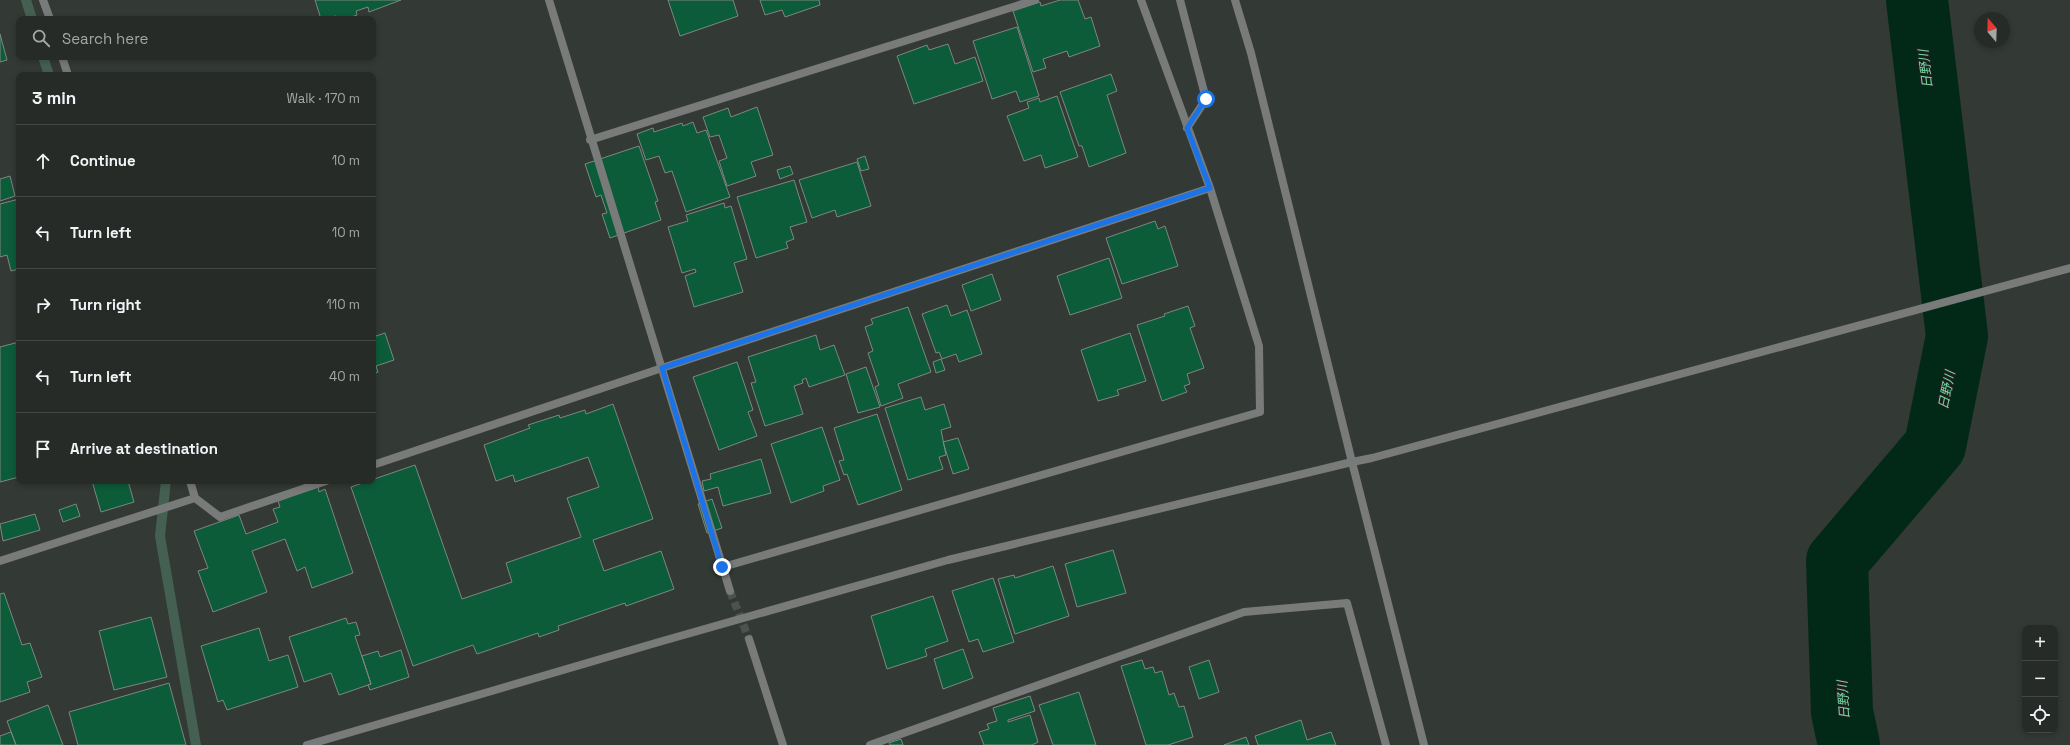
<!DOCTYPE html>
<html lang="en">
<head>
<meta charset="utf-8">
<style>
  :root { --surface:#262b28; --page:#323734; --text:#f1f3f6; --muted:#a4a7a8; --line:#424745 }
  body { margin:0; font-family:"Space Grotesk","Noto Sans JP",sans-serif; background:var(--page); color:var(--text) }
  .controls { position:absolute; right:12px; bottom:12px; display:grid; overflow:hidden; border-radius:8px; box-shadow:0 2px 6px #0003 }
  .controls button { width:36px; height:36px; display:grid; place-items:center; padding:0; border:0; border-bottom:1px solid var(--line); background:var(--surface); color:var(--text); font:20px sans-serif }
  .compass { position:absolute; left:1974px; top:12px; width:36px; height:36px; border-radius:50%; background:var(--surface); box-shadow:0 2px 6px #0003; rotate:341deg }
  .stop { position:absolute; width:12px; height:12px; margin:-9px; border:3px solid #1a73e8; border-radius:50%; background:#fff }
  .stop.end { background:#1a73e8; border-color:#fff; box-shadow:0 1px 4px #0008 }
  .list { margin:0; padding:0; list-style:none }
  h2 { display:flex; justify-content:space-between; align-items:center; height:52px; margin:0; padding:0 16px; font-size:17px }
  h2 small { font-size:13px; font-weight:400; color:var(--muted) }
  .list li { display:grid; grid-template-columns:26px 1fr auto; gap:12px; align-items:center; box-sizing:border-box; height:72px; padding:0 16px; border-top:1px solid var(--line) }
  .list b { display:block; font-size:15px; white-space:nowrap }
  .list em { font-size:13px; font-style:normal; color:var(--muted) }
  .icon { flex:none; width:22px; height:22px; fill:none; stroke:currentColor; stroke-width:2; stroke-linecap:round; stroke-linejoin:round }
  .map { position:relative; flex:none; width:2070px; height:745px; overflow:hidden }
  .search { position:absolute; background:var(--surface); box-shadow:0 2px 6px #0003; left:16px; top:16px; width:360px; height:44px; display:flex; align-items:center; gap:10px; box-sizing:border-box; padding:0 14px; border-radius:8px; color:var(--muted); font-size:15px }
  .panel { position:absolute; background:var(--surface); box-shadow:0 2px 6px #0003; left:16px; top:72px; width:360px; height:412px; border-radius:8px }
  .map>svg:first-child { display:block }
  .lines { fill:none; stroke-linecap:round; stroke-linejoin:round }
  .stream { stroke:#446053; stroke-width:10 }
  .river { stroke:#022917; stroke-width:62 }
  .building { fill:#0c5c39; stroke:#7f8682 }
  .street-tunnel { stroke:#4d524e; stroke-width:8; stroke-dasharray:8 4; stroke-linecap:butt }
  .street { stroke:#787b79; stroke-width:8 }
  .route { stroke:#1a73e8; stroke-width:5 }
  .labels { text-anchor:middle; stroke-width:3; stroke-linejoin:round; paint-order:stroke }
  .water-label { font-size:13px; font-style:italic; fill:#76d9a3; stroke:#1d201e }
</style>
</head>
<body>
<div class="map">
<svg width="2070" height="745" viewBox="0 0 2070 745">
  <rect width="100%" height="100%" fill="#333935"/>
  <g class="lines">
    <path class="stream" d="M26,0L32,19
      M43,57L49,75
      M166,481L160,536L196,745"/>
    <path class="river" d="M1849,745L1842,712L1837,561L1935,446L1957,336L1917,0"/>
  </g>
  <path class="building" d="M315,0H401L369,12L368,7L356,11L357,15L346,19H337L336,16L321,19Z
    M668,0H733L738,16L680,36Z
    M760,0H819L820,5L785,17L782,10L765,15Z
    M1060,0H1078L1085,19L1091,17L1100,46L1069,57L1067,51L1043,59L1046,68L1033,72L1013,11L1040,2L1041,6Z
    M1017,27L1039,96L1020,102L1016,91L992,99L973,41Z
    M0,34L7,60L0,62Z
    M948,44L955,64L975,57L983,81L914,104L897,56L927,45L929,50Z
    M1111,74L1117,91L1107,95L1126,153L1089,167L1082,146H1079L1060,92Z
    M1057,96L1078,157L1045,168L1041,155L1024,161L1007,116L1029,108L1027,102L1039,98L1040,102Z
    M757,107L773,155L751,162L756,176L727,186L719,161L727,158L719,135L710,137L703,117L728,108L731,117Z
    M693,122L697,133L706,130L730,197L686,212L672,171L665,173L659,156L646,160L637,134L653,128L654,132L682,123L683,126Z
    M639,146L658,201L655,202L661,220L610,238L602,214L607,213L601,195L596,197L585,164Z
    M865,156L869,169L861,171L857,159Z
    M857,162L871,206L837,217L835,210L812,218L799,180Z
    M790,166L793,174L780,179L777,170Z
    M10,176L15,196L0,201V179Z
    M794,180L807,222L790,227L794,239L786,242L788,248L756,258L737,197Z
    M19,199V269L11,271L7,255L0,257V204Z
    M724,203L725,208L731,206L747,259L734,263L743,292L694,307L685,276L696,272L695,269L682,273L668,227L688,221L686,215Z
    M1155,221L1158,229L1165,226L1178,266L1122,284L1106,238Z
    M1109,258L1122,298L1070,315L1057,276Z
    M992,274L1001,300L971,311L962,285Z
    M947,305L951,316L967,310L982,354L959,362L956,354L942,359L939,352L936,353L922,314Z
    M1188,306L1195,326L1190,328L1204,368L1187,374L1190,384L1184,386L1187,392L1162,401L1137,325L1165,316L1164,314Z
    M908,307L931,372L898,384L903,398L881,406L875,387L879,385L868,353L873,351L865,327L873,324L871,319Z
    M385,333L394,360L376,366L378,372L373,374V337Z
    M1130,333L1146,381L1117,390L1119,395L1098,401L1081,350Z
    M816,335L820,350L834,345L845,375L809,387L806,378L802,380L803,383L794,386L803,414L765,426L751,383L756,382L748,357Z
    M19,342V477L0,482V347Z
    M941,359L945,370L936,373L933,362Z
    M737,362L753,410L748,412L757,436L719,450L693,377Z
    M866,367L880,407L858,413L846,374Z
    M921,397L925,410L944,404L951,427L941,430L946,455L939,457L943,469L908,480L885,408Z
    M613,404L653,519L593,540L604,571L661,551L674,589L626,606L625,603L558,626L559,630L539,637L538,633L477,654L473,645L413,666L351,487L415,465L462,599L512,582L506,563L581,537L567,498L599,487L588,457L515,482L513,475L496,481L484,445L530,428L528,425L559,415L560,418L585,410L586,414Z
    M877,414L902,490L858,505L847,474L844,475L839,461L844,460L834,428Z
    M822,427L840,480L823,486L824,491L791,503L771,444Z
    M958,438L969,469L953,474L943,442Z
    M761,459L771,493L723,506L718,487L704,491L702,481L711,479L710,474Z
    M92,481H128L134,502L101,512Z
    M318,486L319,492L325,489L353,573L312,588L305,567L297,571L285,539L252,551L267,592L213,612L198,571L208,568L194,531L239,515L246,534L278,522L273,509L280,507L278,501Z
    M712,499L722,528L707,533L698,504Z
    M76,504L80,516L63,522L59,510Z
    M35,514L40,530L3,541L0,524Z
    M1113,550L1126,593L1077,607L1065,564Z
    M1053,566L1069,616L1015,634L998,579L1014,575L1015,578Z
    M993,578L1014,642L983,652L978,639L969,642L952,591Z
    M4,593L22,645L30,643L42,677L27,682L30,692L0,702V594Z
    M933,596L948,641L925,649L927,656L887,669L871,616Z
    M151,617L167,677L114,690L99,631Z
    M346,618L348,624L356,622L360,635L355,636L371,684L339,695L331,673L304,682L289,637Z
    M259,628L269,661L288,655L298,687L227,710L223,700L218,702L201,646Z
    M963,649L973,678L943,689L934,659Z
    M401,650L409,677L370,690L368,685L371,684L362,656L378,651L380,657Z
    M1142,660L1145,669L1153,667L1155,673L1162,671L1169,695L1174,693L1179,707L1184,706L1193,737L1168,745H1146L1121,666Z
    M1209,660L1219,692L1199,699L1189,667Z
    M169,683L186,745H78L69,712Z
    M1079,692L1096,745H1053L1039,705Z
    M1030,696L1035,711L1008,720V722L1030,715L1038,742L1032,745H984L979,732L989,729L987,724L997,721L993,708Z
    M48,705L63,745H16L7,721Z
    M1301,720L1307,740L1331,732L1336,745H1258L1255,736Z
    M11,732L16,745H0V736Z
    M1246,737L1249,745H1224Z
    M901,739L903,745H890L889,743Z"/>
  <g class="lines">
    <path class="street-tunnel" d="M730,591L749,639"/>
    <path class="street" d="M43,0L50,19
      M549,0L730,591
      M1180,0L1206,99L1187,128
      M1235,0L1251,53L1352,462L1424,745
      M62,57L68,75
      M590,140L1035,0
      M373,465L662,368L1210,188
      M190,481L195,498L220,517L326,481
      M0,561L195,498
      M723,567L1260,412L1259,346L1210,188L1141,0
      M749,639L783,745
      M307,745L659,642L948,560L1352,462L1372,458L2070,268
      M870,745L1244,612L1347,603L1386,745"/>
  </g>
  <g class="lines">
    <path class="route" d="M722,567L662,368L1210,188L1187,128L1206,99"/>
  </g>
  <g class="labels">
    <g class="water-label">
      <text transform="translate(1925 69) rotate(-97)" y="5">日野川</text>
      <text transform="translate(1946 390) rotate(-79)" y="5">日野川</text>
      <text transform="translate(1843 700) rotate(-94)" y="5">日野川</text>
    </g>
  </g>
</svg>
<div class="controls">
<button>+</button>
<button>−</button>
<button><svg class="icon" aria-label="locate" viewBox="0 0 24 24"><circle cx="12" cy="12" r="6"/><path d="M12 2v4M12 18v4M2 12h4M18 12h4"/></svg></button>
</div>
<svg class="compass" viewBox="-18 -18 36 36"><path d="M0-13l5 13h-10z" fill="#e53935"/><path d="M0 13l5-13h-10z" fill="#a4a7a8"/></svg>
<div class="stop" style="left:1206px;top:99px"></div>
<div class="stop end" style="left:722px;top:567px"></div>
<div class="search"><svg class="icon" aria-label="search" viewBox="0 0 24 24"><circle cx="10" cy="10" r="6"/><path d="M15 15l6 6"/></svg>Search here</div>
<section class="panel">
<h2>3 min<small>Walk · 170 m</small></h2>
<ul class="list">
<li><svg class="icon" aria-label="ahead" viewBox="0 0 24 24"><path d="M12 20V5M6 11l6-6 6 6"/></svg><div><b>Continue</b></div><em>10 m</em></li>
<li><svg class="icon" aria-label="left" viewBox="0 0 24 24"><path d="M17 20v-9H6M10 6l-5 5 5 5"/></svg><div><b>Turn left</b></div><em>10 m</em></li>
<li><svg class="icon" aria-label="right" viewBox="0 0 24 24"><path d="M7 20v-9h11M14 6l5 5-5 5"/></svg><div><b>Turn right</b></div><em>110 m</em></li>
<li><svg class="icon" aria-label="left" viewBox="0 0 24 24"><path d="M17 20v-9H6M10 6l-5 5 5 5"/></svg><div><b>Turn left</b></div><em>40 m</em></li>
<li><svg class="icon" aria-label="arrive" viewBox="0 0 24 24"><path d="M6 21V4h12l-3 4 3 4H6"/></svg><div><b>Arrive at destination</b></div></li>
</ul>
</section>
</div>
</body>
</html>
